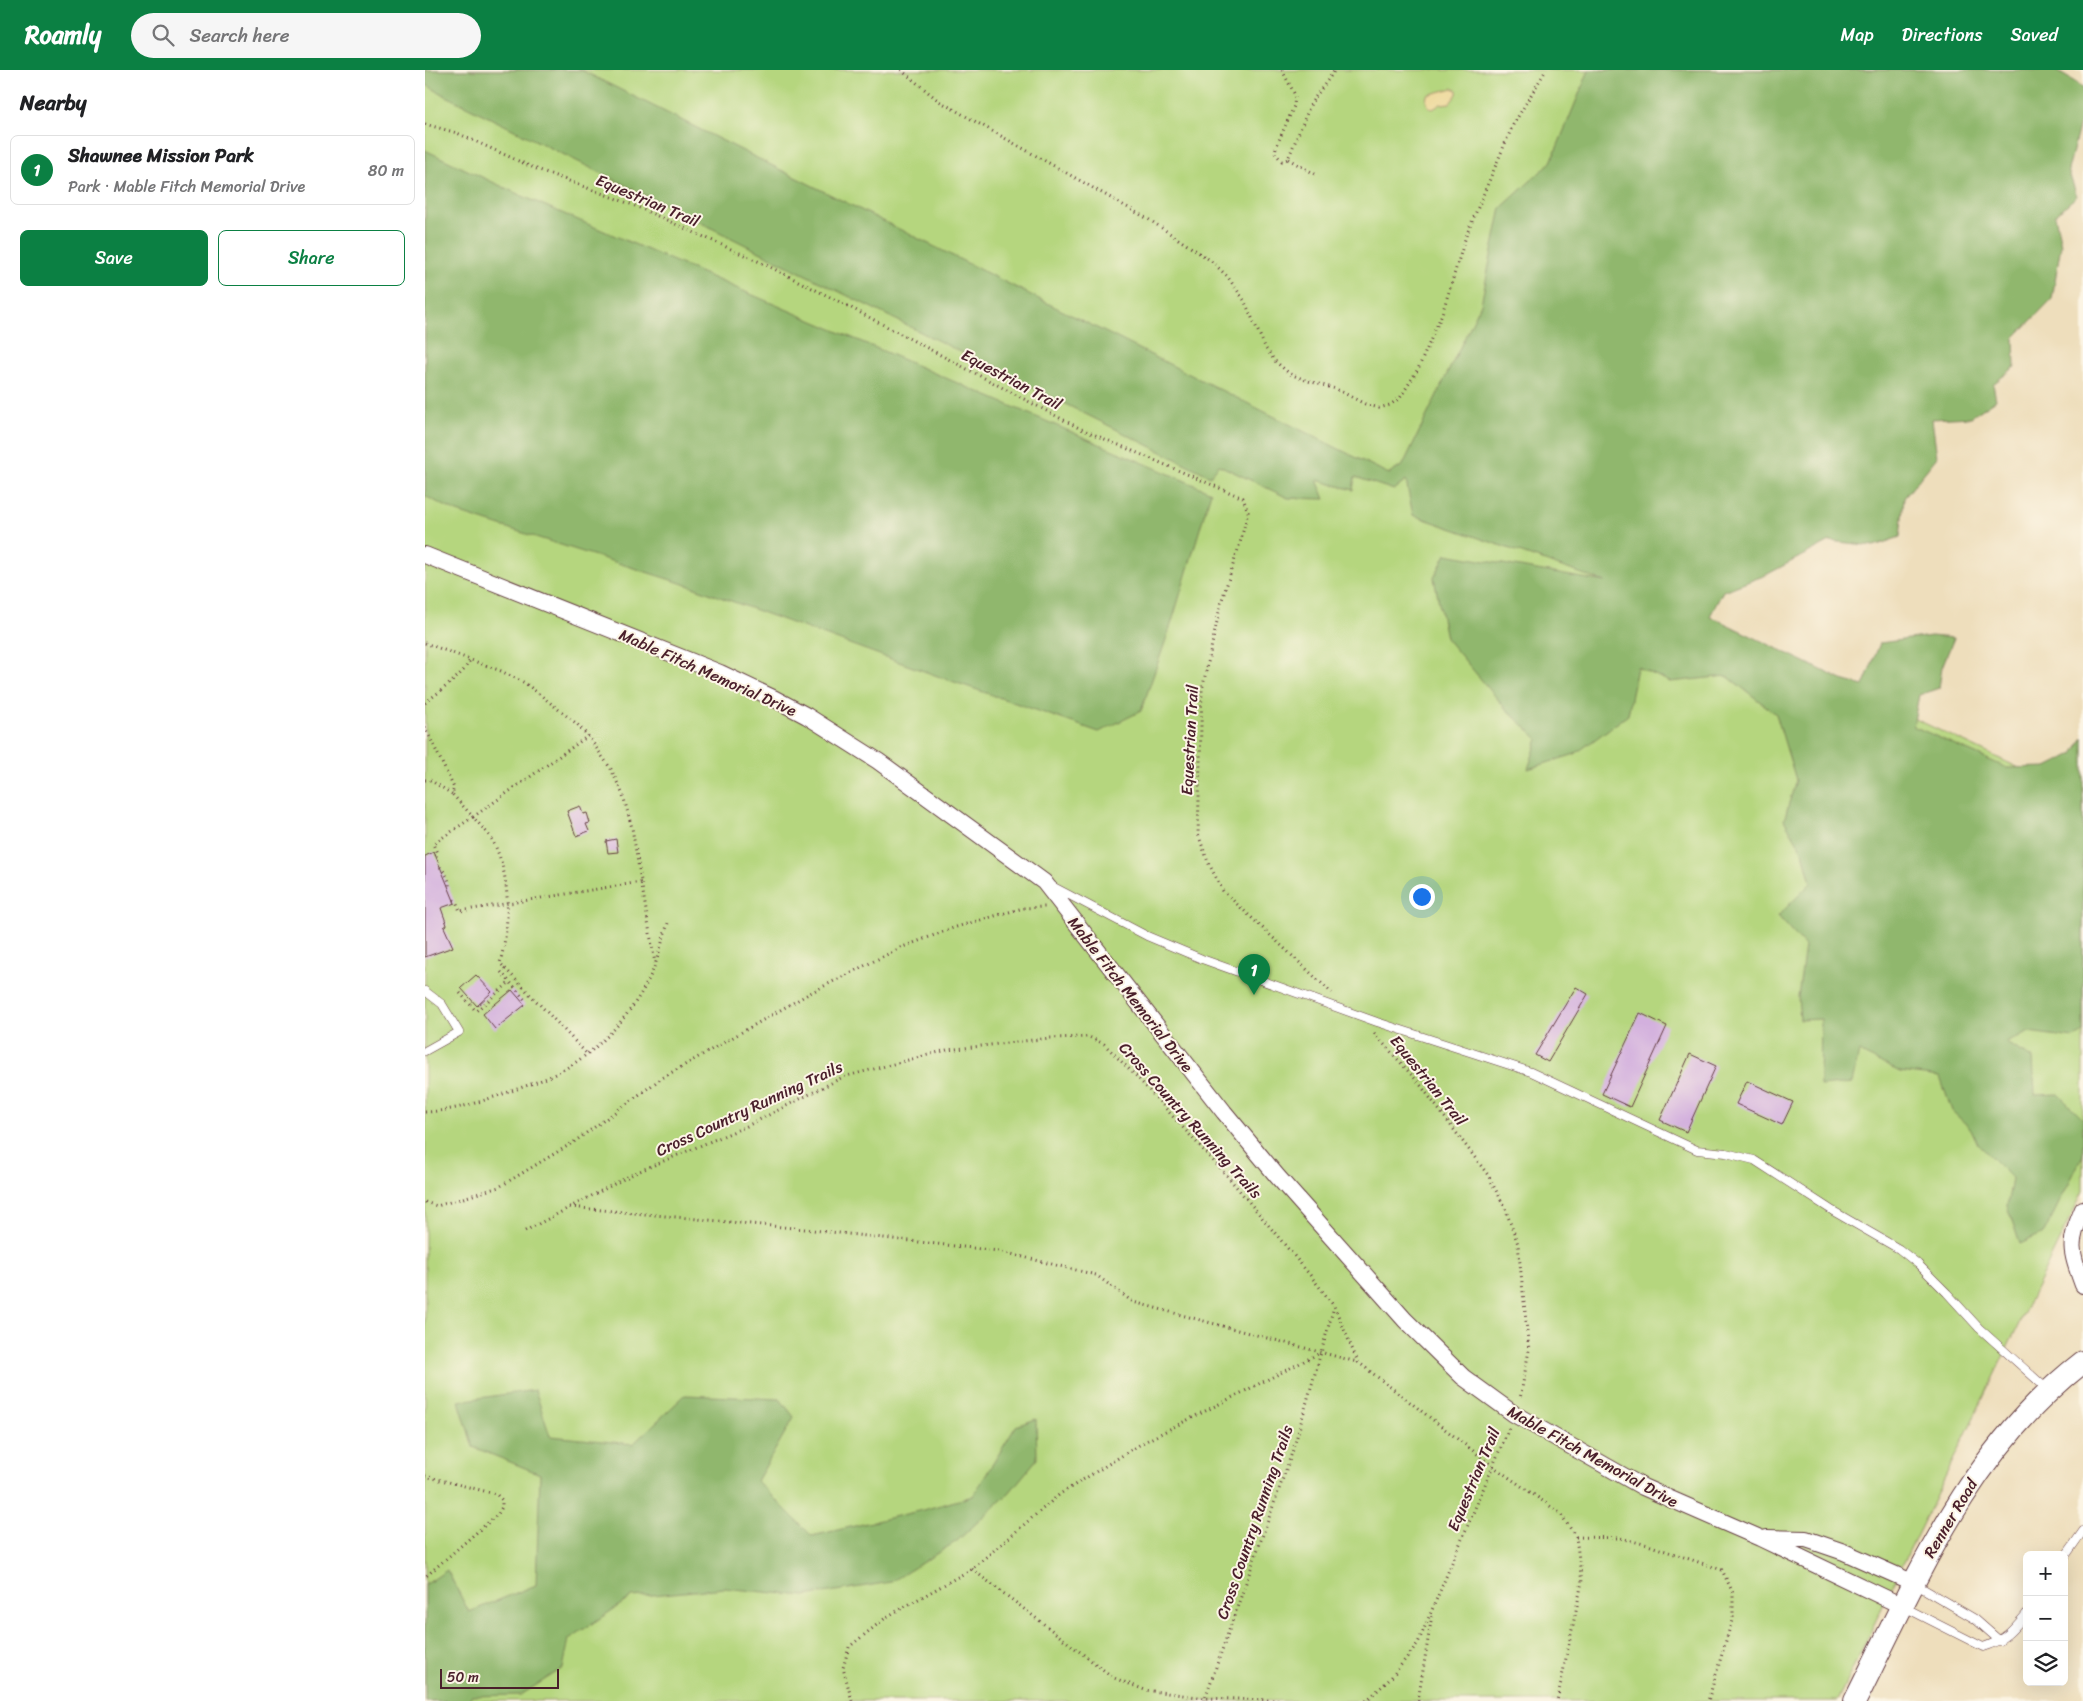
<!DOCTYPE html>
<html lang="en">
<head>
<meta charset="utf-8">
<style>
  :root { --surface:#fff; --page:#f6f6f6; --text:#202124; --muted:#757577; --line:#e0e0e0; --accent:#0b8043 }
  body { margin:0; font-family:Sriracha,sans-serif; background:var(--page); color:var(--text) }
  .controls { position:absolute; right:15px; bottom:15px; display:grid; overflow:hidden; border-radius:8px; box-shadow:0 5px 20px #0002 }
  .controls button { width:45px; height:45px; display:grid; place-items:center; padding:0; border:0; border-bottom:1px solid var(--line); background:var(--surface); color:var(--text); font:25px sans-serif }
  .scale { position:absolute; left:15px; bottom:12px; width:119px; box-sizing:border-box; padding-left:5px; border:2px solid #4a1f2b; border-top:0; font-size:14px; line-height:18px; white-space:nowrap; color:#4a1f2b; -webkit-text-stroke:4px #fcf5e5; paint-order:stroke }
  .you { position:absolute; left:996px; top:826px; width:18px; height:18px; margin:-12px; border:4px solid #fff; border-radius:50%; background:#1a73e8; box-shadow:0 0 0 8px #1a73e833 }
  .badge { display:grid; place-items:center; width:32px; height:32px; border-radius:50%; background:var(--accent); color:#fff; font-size:16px; font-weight:700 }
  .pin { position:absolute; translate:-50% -41px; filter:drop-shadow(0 1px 2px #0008) }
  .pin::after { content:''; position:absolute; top:26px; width:18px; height:15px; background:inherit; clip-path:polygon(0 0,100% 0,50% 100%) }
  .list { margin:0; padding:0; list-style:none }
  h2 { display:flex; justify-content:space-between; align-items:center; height:65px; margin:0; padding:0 20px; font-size:21px }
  h2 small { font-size:16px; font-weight:400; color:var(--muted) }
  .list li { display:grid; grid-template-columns:32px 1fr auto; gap:15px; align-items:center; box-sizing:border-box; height:70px; margin:0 10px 10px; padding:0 10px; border:1px solid var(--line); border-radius:8px }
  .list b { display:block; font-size:19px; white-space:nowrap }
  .list p { margin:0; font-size:16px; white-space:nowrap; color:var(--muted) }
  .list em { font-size:16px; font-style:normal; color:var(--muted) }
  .actions { display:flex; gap:10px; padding:15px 20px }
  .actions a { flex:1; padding:11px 0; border:1px solid var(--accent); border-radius:8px; text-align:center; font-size:18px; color:var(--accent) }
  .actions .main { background:var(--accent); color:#fff }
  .icon { flex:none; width:28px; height:28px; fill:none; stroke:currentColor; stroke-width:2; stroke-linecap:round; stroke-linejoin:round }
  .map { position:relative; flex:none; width:1658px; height:1631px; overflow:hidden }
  header { display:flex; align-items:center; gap:30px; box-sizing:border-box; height:70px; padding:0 25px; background:var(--accent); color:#fff }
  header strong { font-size:24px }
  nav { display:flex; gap:28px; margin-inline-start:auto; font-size:18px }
  .search { width:350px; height:45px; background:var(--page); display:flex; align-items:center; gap:12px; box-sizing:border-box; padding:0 18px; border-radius:28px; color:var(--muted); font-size:19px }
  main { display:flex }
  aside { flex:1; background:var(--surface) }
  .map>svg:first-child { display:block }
  .green { fill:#b5d67e; stroke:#807a54 }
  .forest { fill:#90b76d; stroke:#6d6b4c }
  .sand { fill:#eeda9e; stroke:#9c7c64 }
  .building { fill:#d3b0de }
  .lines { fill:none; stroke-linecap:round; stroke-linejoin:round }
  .lane-casing { stroke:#633c41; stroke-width:9 }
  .street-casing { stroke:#633c41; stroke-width:18 }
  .secondary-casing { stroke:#633c41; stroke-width:24 }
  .path { stroke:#633c41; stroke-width:3; stroke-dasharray:1 4; stroke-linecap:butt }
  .lane { stroke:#fff; stroke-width:8 }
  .street { stroke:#fff; stroke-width:16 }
  .secondary { stroke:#fff; stroke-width:22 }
  .labels { text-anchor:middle; stroke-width:4; stroke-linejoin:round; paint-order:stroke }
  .street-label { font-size:16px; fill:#4a1f2b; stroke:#fcf5e5 }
</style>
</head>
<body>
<header>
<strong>Roamly</strong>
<div class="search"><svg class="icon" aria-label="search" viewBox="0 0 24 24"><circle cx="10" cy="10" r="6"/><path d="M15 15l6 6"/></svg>Search here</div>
<nav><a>Map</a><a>Directions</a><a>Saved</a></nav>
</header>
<main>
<aside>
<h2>Nearby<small></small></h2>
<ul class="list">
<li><span class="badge">1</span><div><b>Shawnee Mission Park</b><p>Park · Mable Fitch Memorial Drive</p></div><em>80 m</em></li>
</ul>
<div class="actions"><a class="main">Save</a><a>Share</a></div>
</aside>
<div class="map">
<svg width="1658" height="1631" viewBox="0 0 1658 1631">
  <rect width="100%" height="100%" fill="#fcf5e5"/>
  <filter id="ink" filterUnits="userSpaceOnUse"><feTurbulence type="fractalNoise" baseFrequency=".02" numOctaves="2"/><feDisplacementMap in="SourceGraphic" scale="10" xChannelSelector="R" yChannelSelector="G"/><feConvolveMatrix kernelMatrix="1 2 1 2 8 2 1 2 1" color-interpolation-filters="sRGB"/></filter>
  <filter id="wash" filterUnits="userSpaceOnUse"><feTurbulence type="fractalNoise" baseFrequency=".0096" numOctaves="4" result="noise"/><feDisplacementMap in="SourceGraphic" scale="20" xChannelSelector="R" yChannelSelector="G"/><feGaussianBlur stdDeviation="1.12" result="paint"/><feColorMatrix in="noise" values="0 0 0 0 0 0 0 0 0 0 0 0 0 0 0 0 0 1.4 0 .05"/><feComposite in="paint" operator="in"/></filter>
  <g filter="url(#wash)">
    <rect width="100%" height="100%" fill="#eedebc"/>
    <path class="green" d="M0,0H1501L1236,529L1658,728V1121L1412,1631H0Z"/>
    <path class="forest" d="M0,0H156L964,404L978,395L1056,234L1076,138L1126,92L1164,0H1633L1632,1L1658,17V41L1643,100L1652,126L1630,145L1636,175L1627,229L1589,268L1590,297L1568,314L1571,330L1546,347L1507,349L1512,387L1479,428L1475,467L1449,476L1405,471L1341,505L1298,521L1285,546L1417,610L1438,616L1455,573L1506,566L1529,568L1517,597L1514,618L1494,625L1488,656L1582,698L1622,697L1648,684L1658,667V962L1649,968L1603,962L1581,973L1608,988L1610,1025L1633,1024L1658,1049V1085L1619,1163L1595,1174L1582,1136L1587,1108L1553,1074L1546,1059L1527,1041L1515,1007L1475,1002L1434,982L1427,1013L1395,1016L1396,949L1375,950L1373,927L1380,876L1353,846L1386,813L1378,782L1359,750L1371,710L1351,644L1302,606L1245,612L1212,597L1203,645L1150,684L1103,699L1113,669L1081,639L1021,568L1009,508L1021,484L1180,512L988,445L981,411L969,420L930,407L928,420L892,410L900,429L863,428L794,395L785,406L17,24L0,14Z
      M0,80L95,125L786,422L746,555L716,641L674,662L518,608L262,515L32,442L0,426Z
      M110,1320L125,1366L208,1374L260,1325L355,1329L369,1347L332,1411L387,1466L498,1440L548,1426L591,1356L611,1349L612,1389L584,1423L532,1471L466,1512L380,1526L299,1518L207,1527L144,1569L138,1598L96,1625L46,1626L43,1631H0V1515L22,1500L44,1542L111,1515L115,1404L48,1377L34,1331Z"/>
    <path class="sand" d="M1028,18L1032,20V24L1025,33L1016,34L1008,39L1003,36L1001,31L1002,25Z"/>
    <g id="blocks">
      <path class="building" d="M155,736L158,744L162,743L165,753L161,754L164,761L151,766L142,741Z
        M191,769L193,782L183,783L181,771Z
        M9,782L30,833L16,838L22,855L19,857L28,877L0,887V786Z
        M51,905L67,922L52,936L36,918Z
        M1151,917L1163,924L1123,992L1110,985Z
        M87,920L100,935L70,959L58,944Z
        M1215,943L1242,956L1205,1037L1177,1024Z
        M1265,984L1291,996L1261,1062L1235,1050Z
        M1322,1011L1368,1032L1357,1055L1311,1034Z"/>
    </g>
  </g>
  <g filter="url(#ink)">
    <use href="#blocks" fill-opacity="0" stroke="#633c41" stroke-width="1"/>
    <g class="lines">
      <g class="lane-casing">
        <path id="lane" d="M627,816L722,866L777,889L952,952L1106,1002L1272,1080L1301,1083L1329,1090L1408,1141L1474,1179L1493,1194L1522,1223L1554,1258L1622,1319
          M0,921L17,934L34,962L0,981
          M1639,1488L1658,1461
          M1490,1514L1550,1549L1575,1571
          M1479,1537L1558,1577C1580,1570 1587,1561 1602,1543"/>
      </g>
      <g class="street-casing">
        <path id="street" d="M0,485L295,603L350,629L382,646L453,691L619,812L799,1042L852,1106L980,1250L1038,1307L1089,1344L1218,1417L1335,1468L1477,1536
          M1658,1139C1643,1174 1645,1179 1658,1215
          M1342,1468L1381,1469L1419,1482L1489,1513"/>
      </g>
      <g class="secondary-casing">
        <path id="secondary" d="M1430,1631C1492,1507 1545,1379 1658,1292"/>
      </g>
      <path class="path" d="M476,0L514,31L723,149L785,190L802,206L819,230L841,279L850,291L865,304L883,311L911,319L940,334L954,338L965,335L975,328L993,299L1017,244L1041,166L1067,104L1088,55L1121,0
        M857,0L870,25L869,36L851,77L850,83L857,91L863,89L886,33L910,0
        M0,54L32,63L109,98L208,135L337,193L415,232L654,358L818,428L823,442L815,473L796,533L777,620L773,764L783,792L798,821L907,923
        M863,89L890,104
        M0,573L76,601L100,613L152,654L163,666L186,699L198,725L207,758L230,893
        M0,633C13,622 41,604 45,589
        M0,657L29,718L27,724L48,747L163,666
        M0,710H5L27,724
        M11,786L12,783L8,774L48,747C54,754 61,761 66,768C87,804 85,854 75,893L162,984
        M15,797C21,803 25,810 24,818
        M29,830L31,831L35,841L216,812
        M80,899L76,902L85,912
        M35,923L51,941L85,912L100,930
        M949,963L994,1013L1063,1105L1080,1138L1093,1174L1104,1280L1095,1329
        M0,1042C29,1041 54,1032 81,1023C100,1016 120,1010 138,1000C176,979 211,940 228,900C234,885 238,868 243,853
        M0,1132L12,1136L74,1117L149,1072L237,1008L385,923L475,878L531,857L598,838L621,837
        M145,1137L379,1159L574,1181L671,1205L708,1232L932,1292
        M100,1161L210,1103L322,1056L418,1007L522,980L625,968L664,967L679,974L712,1007L804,1108L885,1205L909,1236L933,1292L1069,1397L1135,1443L1151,1467L1157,1512L1132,1631
        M0,1406L71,1424L77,1430V1437L73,1444L0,1507
        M1151,1467L1195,1468L1223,1475L1297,1500L1308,1523V1547L1283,1631
        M547,1499L689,1608L720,1620L780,1628L877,1631
        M427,1631L418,1598L424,1577L463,1546L547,1499L635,1424L719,1372L895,1283
        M779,1631L869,1377L909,1237
        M941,1631L965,1609L993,1573L1084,1358
        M993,1631L1007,1545"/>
      <use href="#lane" class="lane"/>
      <use href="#street" class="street"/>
      <use href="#secondary" class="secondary"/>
    </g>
  </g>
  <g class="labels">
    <g class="street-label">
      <text transform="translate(223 130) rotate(23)" y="6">Equestrian Trail</text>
      <text transform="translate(587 309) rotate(28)" y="6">Equestrian Trail</text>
      <text transform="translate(283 602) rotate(24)" y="6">Mable Fitch Memorial Drive</text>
      <text transform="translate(764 670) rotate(-87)" y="6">Equestrian Trail</text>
      <text transform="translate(706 924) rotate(52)" y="6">Mable Fitch Memorial Drive</text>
      <text transform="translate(1004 1010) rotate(51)" y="6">Equestrian Trail</text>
      <text transform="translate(324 1038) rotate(-25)" y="6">Cross Country Running Trails</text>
      <text transform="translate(766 1050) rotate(48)" y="6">Cross Country Running Trails</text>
      <text transform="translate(1168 1386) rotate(29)" y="6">Mable Fitch Memorial Drive</text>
      <text transform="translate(1048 1409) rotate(-67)" y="6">Equestrian Trail</text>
      <text transform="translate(1525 1448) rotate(-59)" y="6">Renner Road</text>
      <text transform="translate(829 1452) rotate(-71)" y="6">Cross Country Running Trails</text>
    </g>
  </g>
</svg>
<div class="controls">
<button>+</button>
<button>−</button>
<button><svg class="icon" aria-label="layers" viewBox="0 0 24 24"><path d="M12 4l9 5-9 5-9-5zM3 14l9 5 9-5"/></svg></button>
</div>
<div class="scale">50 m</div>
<div class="you"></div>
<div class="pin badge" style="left:829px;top:925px">1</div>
</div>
</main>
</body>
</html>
